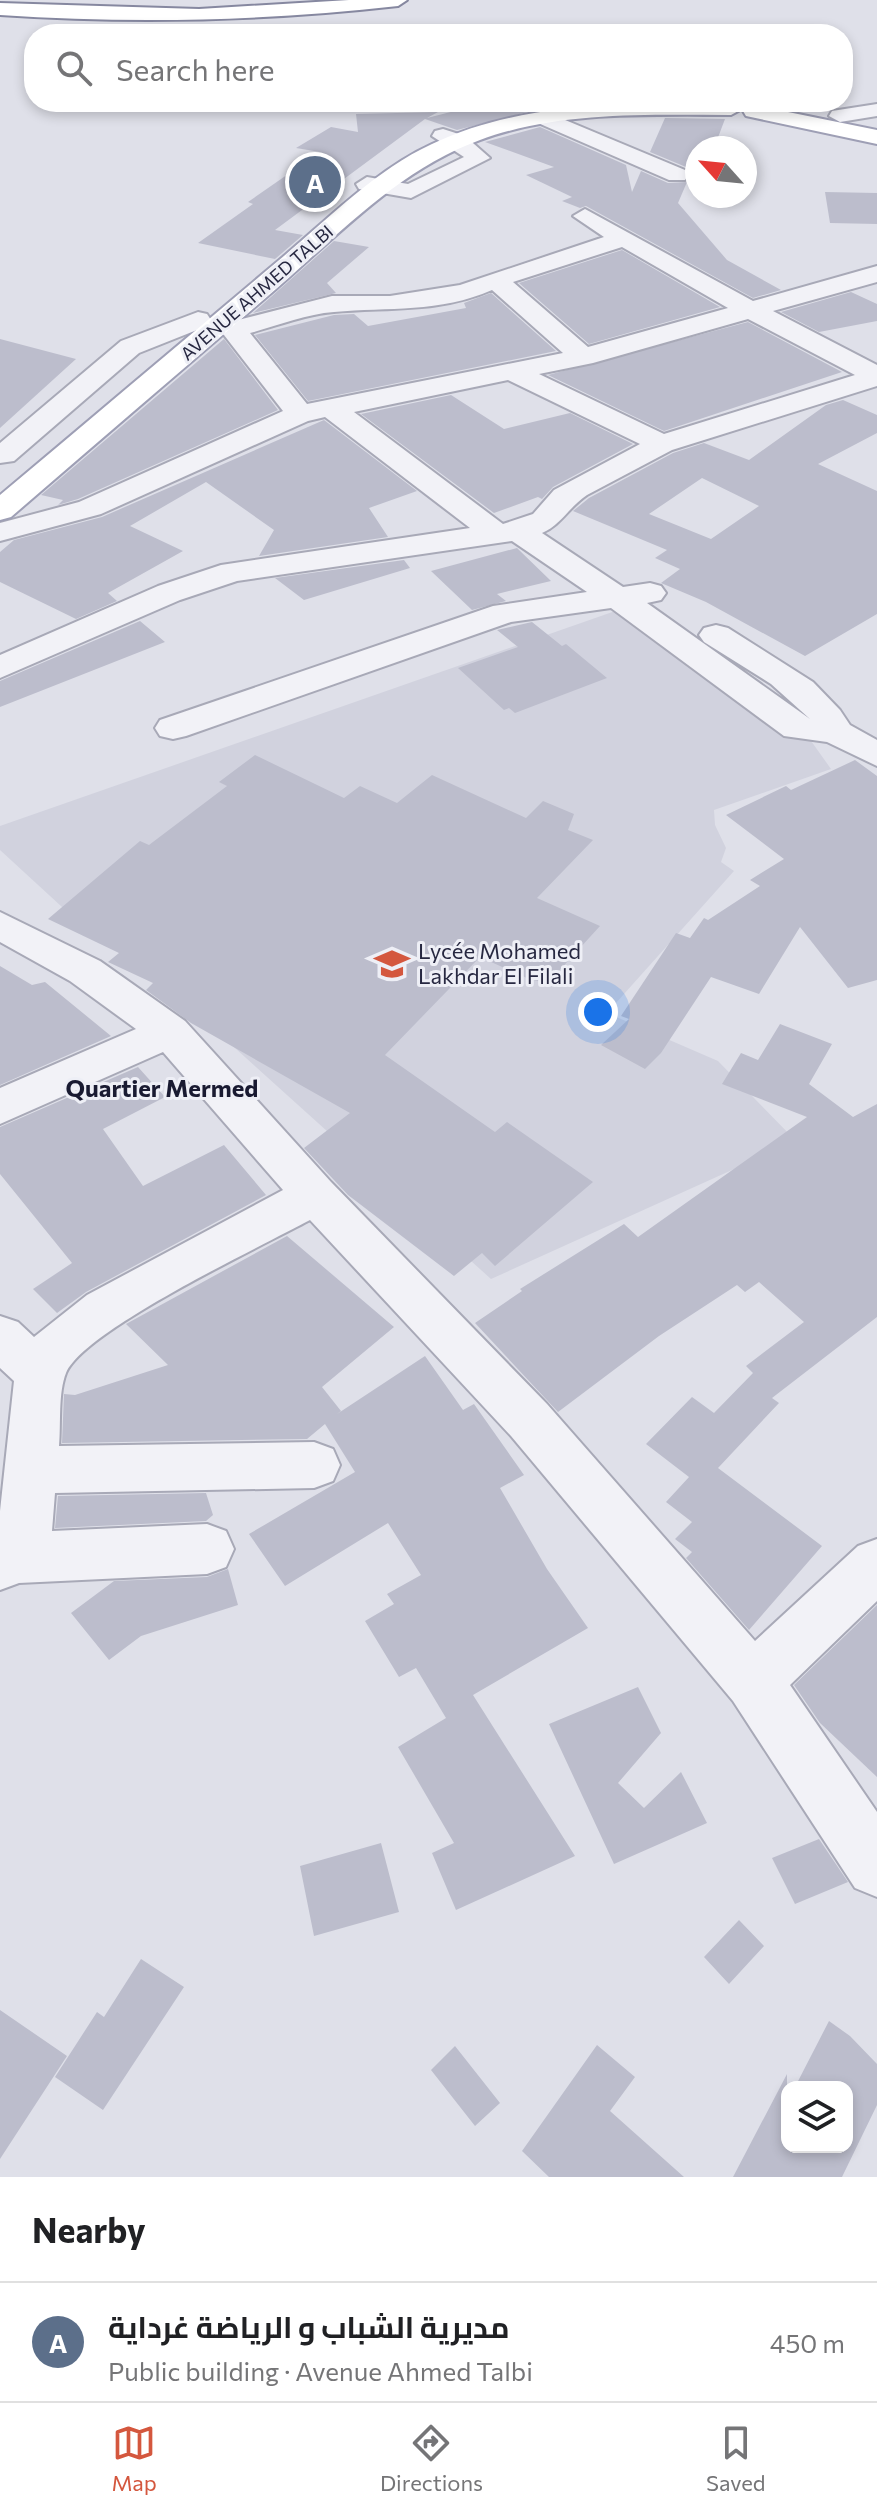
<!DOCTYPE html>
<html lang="en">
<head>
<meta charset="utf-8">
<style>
  :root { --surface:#fff; --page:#f6f6f6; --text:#202124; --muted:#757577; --line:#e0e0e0; --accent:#d4573e }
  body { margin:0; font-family:Commissioner,Cairo,sans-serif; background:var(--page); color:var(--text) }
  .controls { position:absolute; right:24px; bottom:24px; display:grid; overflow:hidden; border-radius:16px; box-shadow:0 4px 12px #0003 }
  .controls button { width:72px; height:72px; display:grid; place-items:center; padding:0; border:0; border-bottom:2px solid var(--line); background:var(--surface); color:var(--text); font:40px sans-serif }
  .compass { position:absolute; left:685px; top:136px; width:72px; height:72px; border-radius:50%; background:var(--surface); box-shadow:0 4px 12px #0003; rotate:297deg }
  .you { position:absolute; left:598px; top:1012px; width:28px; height:28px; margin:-20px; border:6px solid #fff; border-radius:50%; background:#1a73e8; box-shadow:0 0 0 12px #1a73e833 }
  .badge { display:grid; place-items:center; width:52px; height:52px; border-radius:50%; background:var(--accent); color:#fff; font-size:26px; font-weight:700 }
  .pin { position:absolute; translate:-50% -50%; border:4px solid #fff; box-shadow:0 2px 8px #0006 }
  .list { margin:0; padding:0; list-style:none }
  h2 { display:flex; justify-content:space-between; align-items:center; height:104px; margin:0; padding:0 32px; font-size:34px }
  h2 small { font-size:26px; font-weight:400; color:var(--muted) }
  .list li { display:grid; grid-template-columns:52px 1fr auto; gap:24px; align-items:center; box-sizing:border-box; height:120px; padding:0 32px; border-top:2px solid var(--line) }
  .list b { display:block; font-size:30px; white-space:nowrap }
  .list p { margin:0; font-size:26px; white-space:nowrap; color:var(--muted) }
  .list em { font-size:26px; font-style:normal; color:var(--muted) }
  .icon { flex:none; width:44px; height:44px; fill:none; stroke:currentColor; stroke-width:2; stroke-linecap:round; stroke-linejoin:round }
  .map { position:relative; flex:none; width:877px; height:2177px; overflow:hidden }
  .search { position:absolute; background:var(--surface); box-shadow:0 4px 12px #0003; left:24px; right:24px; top:24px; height:88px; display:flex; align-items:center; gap:20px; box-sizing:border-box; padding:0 28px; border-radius:32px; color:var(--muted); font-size:30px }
  .sheet { height:224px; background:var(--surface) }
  nav { display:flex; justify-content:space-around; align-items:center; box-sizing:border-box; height:112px; border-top:2px solid var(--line); background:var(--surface); font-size:22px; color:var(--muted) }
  nav a { display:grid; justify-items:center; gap:4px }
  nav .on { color:var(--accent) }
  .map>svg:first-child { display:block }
  .built { fill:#d1d2de }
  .building { fill:#bcbdcc; fill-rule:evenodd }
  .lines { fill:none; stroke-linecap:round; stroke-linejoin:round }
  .minor-casing { stroke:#a8a9b7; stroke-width:4 }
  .major-casing { stroke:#9e9fb5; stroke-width:4 }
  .highway-casing { stroke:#8688a0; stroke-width:4 }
  .minor { fill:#f2f2f7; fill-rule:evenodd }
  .major { fill:#fff; fill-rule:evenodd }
  .highway { fill:#fff; fill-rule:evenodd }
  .labels { text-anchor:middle; stroke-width:6; stroke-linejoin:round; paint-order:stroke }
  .far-street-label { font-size:18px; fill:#272841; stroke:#eeeff6 }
  .poi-label { font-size:22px; fill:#272841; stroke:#eeeff6; text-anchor:start }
  .neighbourhood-label { font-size:24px; font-weight:bold; fill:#191a31; stroke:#eeeff6 }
</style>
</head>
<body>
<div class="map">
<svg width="877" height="2177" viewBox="0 0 877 2177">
  <rect width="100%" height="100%" fill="#dfe0e9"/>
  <path class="built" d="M641,602L804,731L831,769L714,810L715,825L726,848L721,862L734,871L607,1013L718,1061L796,1141L491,1279L194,1011L74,918L0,850V826Z"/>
  <path class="building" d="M490,102H518L535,110L457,130L425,119L275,230L303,235L275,259L198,243L253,204L248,202L320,152L296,148L331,127L358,132L356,114L438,112L427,118Z
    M665,118L725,119L714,148H697L691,174L686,167L650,152Z
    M540,127L626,165L632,192L641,171L668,183L687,182L678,203L727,260L781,290L753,298L586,206L580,208L562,201L572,197L526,175L554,167L485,142Z
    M825,192L877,193V224L830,223Z
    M334,241L369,247L327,283L336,293L253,313Z
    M622,250L720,307L589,344L519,283Z
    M851,292L877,304V321L819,332L781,312Z
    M491,293L556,351L308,401L255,335L334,315L354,314L368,326L466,308L464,303Z
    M748,322L842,372L664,431L548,375Z
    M0,339L76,359L0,428Z
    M224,339L278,410L78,499L58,505L63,500L41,495Z
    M451,395L504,429L570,413L633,444L553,487L542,499L538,497L494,513L361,414Z
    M843,400L877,415V433L818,464L877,491V614L805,656L706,602L661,583L680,569L655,558L667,550L573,511L589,498L673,453L704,443L749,460L826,405ZM702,478L759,506L711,539L649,514Z
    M324,420L417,491L369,508L388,537L259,556L274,530L206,482L130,526L183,551L108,593L117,601L76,619L0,582V552L14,540L102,517Z
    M517,548L551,581L497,594L506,601L472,610L431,571Z
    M404,560L410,568L304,600L275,578Z
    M140,621L165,642L0,707V681Z
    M532,622L562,646L566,644L607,678L515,713L509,708L504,710L458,668L518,647L497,630Z
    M255,755L344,798L360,786L397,803L432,775L526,818L543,801L574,814L568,830L593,840L537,898L600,926L548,983L529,979L480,957L385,1055L495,1132L507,1122L593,1182L495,1266L482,1253L454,1276L348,1195L304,1148L350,1113L191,1023L146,990L153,983L108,962L119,953L48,919L140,841L149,845L227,786L219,782Z
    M855,760L877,776V980L848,988L800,927L759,994L711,977L661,1053L645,1069L601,1045L629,1019L621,1016L676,933L690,938L704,918L708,920L760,886L750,880L784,859L726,815L786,786L791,790Z
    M0,966L32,985L45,982L111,1036L0,1085Z
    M780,1024L832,1044L809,1084L853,1117L877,1104V1317L772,1398L779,1403L718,1468L822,1546L749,1630L686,1558L692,1552L675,1539L692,1522L666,1502L689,1477L646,1444L692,1397L714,1413L753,1373L746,1366L804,1322L759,1282L745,1292L737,1285L659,1336L558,1412L475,1323L522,1291L520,1289L624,1224L638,1237L807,1117L722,1084L741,1053L758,1060Z
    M138,1067L165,1097L103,1129L143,1186L224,1145L266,1195L86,1292L57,1313L33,1289L72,1263L0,1174V1127Z
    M287,1236L394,1327L322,1387L341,1411L337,1414L425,1356L463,1410L474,1404L524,1475L500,1488L547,1569L588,1628L473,1695L575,1856L456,1910L432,1853L454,1843L398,1747L446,1718L416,1668L399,1677L365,1621L394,1604L387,1594L421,1575L388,1523L285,1586L249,1534L355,1472L325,1424L307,1439L62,1443L64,1394L75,1395L168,1365L126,1324Z
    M206,1493L213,1515L206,1521L55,1528L58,1496Z
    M228,1569L238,1605L141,1636L109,1660L71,1613L114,1581L207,1577Z
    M877,1605V1777L820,1723L794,1685Z
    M638,1687L661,1733L618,1783L644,1808L681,1772L707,1823L614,1864L549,1724Z
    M819,1839L848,1882L795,1904L772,1858Z
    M381,1843L399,1912L314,1936L300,1866Z
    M739,1920L764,1946L729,1984L704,1957Z
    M141,1959L184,1987L103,2110L55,2077L97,2012L104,2017Z
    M0,2010L67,2056L0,2159Z
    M829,2021L850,2036L877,2064V2105L842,2177H733L787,2074V2147H847V2087H795Z
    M597,2045L635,2077L610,2111L684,2177H549L522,2151Z
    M455,2046L500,2103L475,2126L431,2070Z"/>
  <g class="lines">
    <g class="minor-casing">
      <path id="minor" d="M877,104V116L840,122L829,116L832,111Z
        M546,112L685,170L688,175L685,180H669L538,123L535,118Z
        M443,129L465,136L490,158L411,198L359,189L356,184L367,177L408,184L464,157L432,136L435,131Z
        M585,209L753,301L877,266V282L773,311L877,365V386L672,450L587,495C569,507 561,525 542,533L623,587L650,583L661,586L666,593L661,600L647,603L810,719L771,684L704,642L699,635L704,628L716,625L728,628L813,682L840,710L850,725L877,740V766L827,742L784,736L611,608L511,622L186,736L173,739L160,736L155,728L160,720L493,606L587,592L512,541L237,581L180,600L0,678V655L158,586L221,565L470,528L325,417L308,421L101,514L0,541V523L79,502L283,411L224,335L208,325L212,319L221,317L234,321L332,296H390L460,285L604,237L573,216ZM622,247L728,308L588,347L513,282ZM492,290L563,353L307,404L250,333C277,326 306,314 334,312C388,307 440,313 492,290ZM748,319L855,375L664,434L539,374L593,363ZM508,380L640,444L554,490L533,514L503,524L354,412Z
        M198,312L207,314L211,320L207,326L139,353L14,461L0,463V443L121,341Z
        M0,912L100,961L185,1021L331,1182L547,1404L755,1641L858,1546L877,1539V1601L790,1685L877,1812V1897L855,1888L733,1701L511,1436L310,1220C262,1246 84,1330 66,1373C58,1393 61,1424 59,1446L314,1442L333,1449L340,1465L333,1481L314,1488L55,1493L52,1531L207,1524L226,1531L234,1549L226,1567L207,1574L19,1583L0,1590V1511L14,1381L0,1368V1316L18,1322L34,1337L87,1295L283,1190L163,1052L0,1124V1088L136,1029L70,981L0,942Z"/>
    </g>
    <g class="major-casing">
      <path id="major" d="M620,103H731L742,109L731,115C648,115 559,111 480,140C400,169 339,234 276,289C188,365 99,441 11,517L0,520V495C93,417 185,339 278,261C326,221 375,170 432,144C491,116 556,108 620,103Z
        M754,105L877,130V144L746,116L743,111Z"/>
    </g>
    <g class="highway-casing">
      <path id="highway" d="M349,0H407L398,6C265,21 133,24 0,15V3L199,9Z"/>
    </g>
    <use href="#minor" class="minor"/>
    <use href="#major" class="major"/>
    <use href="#highway" class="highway"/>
  </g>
  <defs>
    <g id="school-bare" transform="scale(2.76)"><path d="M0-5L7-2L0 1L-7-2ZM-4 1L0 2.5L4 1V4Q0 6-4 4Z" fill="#d4573e" stroke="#eeeff6" stroke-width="2.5" paint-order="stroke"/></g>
  </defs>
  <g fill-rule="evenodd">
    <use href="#school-bare" x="392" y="964"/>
  </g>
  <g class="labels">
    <g class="far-street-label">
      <text transform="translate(257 293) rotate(-41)" y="6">AVENUE AHMED TALBI</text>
    </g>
    <g class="poi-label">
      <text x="418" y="959">Lycée Mohamed<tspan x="418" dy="25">Lakhdar El Filali</tspan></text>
    </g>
    <g class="neighbourhood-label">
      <text x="162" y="1097">Quartier Mermed</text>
    </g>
  </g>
</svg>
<div class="controls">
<button><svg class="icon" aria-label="layers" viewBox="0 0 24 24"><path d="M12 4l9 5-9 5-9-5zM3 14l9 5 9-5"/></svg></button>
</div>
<svg class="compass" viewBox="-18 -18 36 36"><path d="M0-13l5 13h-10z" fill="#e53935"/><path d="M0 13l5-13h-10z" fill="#757577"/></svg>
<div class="you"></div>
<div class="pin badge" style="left:315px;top:182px;background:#5c6f8a">A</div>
<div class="search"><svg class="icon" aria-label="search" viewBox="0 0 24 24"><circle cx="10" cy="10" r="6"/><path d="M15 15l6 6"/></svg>Search here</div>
</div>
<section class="sheet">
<h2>Nearby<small></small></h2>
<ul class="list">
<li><span class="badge" style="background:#5c6f8a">A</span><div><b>مديرية الشباب و الرياضة غرداية</b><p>Public building · Avenue Ahmed Talbi</p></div><em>450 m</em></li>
</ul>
</section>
<nav>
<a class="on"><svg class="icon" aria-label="map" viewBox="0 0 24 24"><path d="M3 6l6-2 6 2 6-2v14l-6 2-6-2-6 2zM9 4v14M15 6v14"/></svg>Map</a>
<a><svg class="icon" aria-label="directions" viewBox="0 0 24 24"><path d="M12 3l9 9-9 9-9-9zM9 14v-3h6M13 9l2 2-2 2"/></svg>Directions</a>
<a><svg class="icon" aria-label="saved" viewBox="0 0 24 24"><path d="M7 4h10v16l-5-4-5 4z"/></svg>Saved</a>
</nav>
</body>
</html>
